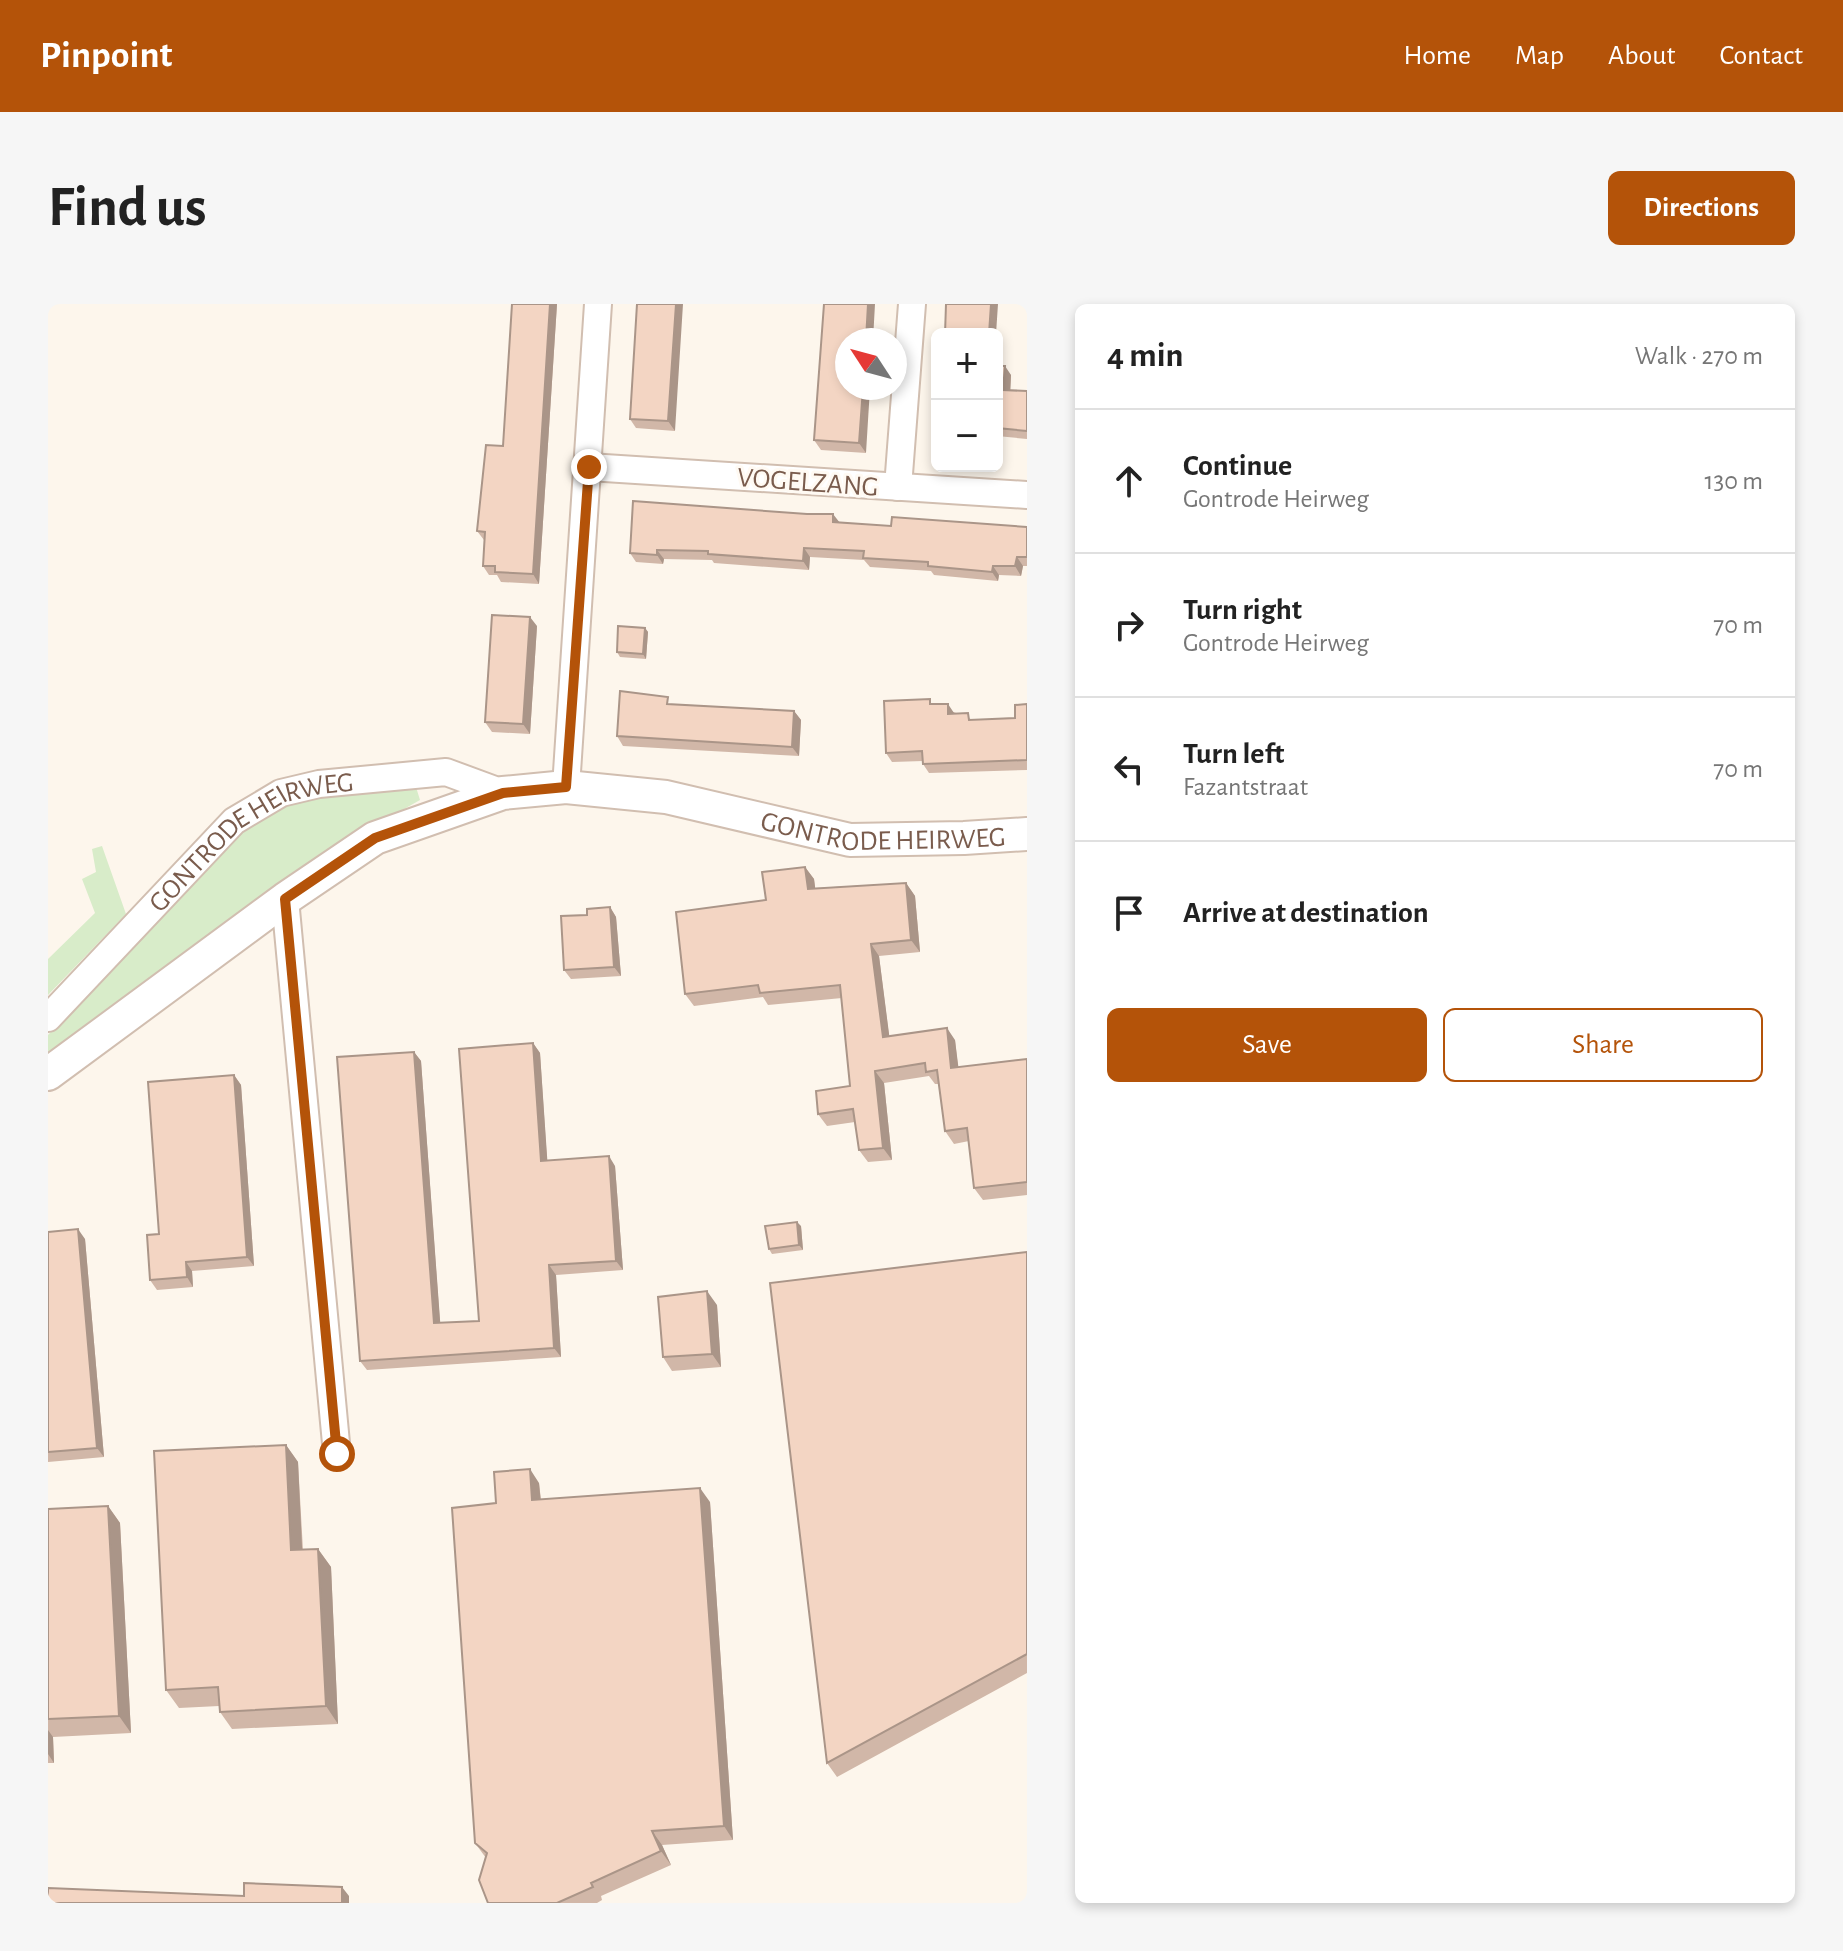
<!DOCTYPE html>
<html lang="en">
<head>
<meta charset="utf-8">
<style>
  :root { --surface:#fff; --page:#f6f6f6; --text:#222; --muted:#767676; --line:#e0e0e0; --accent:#b45309 }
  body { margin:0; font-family:"Alegreya Sans",sans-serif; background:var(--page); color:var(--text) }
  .controls { position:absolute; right:24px; top:24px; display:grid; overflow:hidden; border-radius:12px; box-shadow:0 4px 12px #0003 }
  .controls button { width:72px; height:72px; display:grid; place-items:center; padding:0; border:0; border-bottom:2px solid var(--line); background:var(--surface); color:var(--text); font:40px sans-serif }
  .compass { position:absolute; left:787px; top:24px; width:72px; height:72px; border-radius:50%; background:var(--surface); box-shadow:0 4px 12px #0003; rotate:306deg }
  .stop { position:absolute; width:24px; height:24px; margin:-18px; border:6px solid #b45309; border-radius:50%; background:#fff }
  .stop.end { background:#b45309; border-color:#fff; box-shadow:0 2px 8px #0008 }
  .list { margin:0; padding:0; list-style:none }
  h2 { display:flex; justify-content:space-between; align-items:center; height:104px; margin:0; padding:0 32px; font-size:34px }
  h2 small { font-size:26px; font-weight:400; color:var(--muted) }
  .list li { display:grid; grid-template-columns:52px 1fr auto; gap:24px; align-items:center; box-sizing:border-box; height:144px; padding:0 32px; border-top:2px solid var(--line) }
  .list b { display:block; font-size:30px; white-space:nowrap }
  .list p { margin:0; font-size:26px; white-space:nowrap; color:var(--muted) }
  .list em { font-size:26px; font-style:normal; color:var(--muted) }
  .actions { display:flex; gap:16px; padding:24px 32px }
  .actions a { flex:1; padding:18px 0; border:2px solid var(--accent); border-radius:12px; text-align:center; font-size:28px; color:var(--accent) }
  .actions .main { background:var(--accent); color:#fff }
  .icon { flex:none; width:44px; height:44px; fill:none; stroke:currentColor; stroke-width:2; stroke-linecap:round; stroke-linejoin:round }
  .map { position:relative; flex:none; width:979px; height:1599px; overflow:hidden; border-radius:12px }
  header { display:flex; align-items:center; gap:48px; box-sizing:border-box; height:112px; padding:0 40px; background:var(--accent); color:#fff }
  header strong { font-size:38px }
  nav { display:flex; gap:44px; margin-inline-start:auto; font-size:28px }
  .intro { display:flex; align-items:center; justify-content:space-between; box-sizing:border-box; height:192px; padding:0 48px }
  h1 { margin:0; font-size:56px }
  .button { padding:20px 36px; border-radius:12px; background:var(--accent); color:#fff; font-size:28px; font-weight:700 }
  main { display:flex; gap:48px; padding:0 48px }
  aside { flex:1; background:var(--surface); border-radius:12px; box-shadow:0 4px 12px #0003 }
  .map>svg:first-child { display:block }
  .green { fill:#d8ecc9 }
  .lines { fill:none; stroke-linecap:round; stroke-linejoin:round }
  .minor-casing { stroke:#d1beb0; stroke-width:30 }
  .tertiary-casing { stroke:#d1beb0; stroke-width:36 }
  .minor { stroke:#fff; stroke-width:26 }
  .tertiary { stroke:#fff; stroke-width:32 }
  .wall { fill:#d1b7a8 }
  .shaded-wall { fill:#aa9588 }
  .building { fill:#f3d5c3; stroke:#aa9588; stroke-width:2 }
  .route { stroke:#b45309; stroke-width:10 }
  .labels { text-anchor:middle; stroke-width:6; stroke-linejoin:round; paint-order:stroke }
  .street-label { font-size:28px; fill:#7a5c4d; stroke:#fffaf3 }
</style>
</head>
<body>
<header>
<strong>Pinpoint</strong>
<nav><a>Home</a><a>Map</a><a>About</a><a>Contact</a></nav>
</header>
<div class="intro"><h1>Find us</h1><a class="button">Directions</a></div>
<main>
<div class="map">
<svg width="979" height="1599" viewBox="0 0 979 1599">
  <rect width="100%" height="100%" fill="#fdf6ec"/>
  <path class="green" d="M289,483H368L372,496L282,547L180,617L0,752V731L197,524L238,502Z
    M54,542L78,610L0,691V655L47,609L34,575L48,568L44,545Z"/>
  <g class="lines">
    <g class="minor-casing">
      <g id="minor">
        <path d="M541,163L979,191"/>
        <path d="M850,183L864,0"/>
        <path d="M518,483L550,0"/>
        <path d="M237,595L289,1150"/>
        <path id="s1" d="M0,714L186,517L233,489L271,480L398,468L455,489"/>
      </g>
    </g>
    <g class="tertiary-casing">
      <g id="tertiary">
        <path id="s2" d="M0,770L237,595L327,534L455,489L518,483L618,493L802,536L916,534L979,530"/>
      </g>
    </g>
    <use href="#minor" class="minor"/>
    <use href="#tertiary" class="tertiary"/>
  </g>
  <path class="wall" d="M464,0H509L491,280L453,278L449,271H441L435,262L436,236L429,227L455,142Z
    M589,0L627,127L588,124L582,115Z
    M776,0L818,149L773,146L766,136Z
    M949,62L963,71L962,86L979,87V135L949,132Z
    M843,222L979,223V262H975L973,272L951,271L950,277L886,271L883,267L822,263L816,256L762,253L761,266L666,259L664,256L616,255L615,260L588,258L582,249Z
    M489,322L482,430L444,428L437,418Z
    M597,324L600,328L598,355L572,353L569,348Z
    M625,400L746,407L753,416L751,452L575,442L569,432Z
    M886,400L925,416L967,414L979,400V466L881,469L875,460V457L844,458L838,449Z
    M757,563L766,575L767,584L858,579L867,592L872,648L831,652L841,732L907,736L910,763L979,755V891L935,896L926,884L921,837L906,840L897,827L891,780H887L881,772L836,779L844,856L820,858L811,846L807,818L779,822L770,810L802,782L794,694L720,701L715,693L646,702L637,690L718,596Z
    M562,603L568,613L573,672L523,675L516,666L539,611Z
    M485,739L492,749L499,856L567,862L575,966L508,971L513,1053L319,1066L312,1057L366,748L373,757L392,1019L431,1017Z
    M186,771L193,781L206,962L144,967L145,983L109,986L102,976L111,930Z
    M753,922L755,946L724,950L721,945Z
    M0,928L37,935L56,1153L0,1158Z
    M979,948V1369L789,1473L779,1459Z
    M669,1001L673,1063L624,1067L615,1053Z
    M238,1141L250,1158L255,1246L270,1245L283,1263L290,1420L184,1425L172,1408L171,1402L131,1404L118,1386Z
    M491,1179L493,1196L662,1198L685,1536L614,1541L623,1561L553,1592L554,1596L549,1599H440L438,1554L427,1539L448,1199Z
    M60,1202L72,1219L83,1429L5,1433L6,1459H0V1205Z"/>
  <path class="shaded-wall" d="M502,0H509L491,280L485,270Z
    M628,0H635L627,127L620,117Z
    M820,0H827L825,36H818Z
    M943,0H950L948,30H941Z
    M957,62L963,71L962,95L955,86Z
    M815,84H822L818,149L811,139Z
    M785,210L792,219L785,218Z
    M756,244L762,253L761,266L755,257Z
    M609,246L616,255L615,260L609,251Z
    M969,253L975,262L973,272L967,262Z
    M945,262L951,271L950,277L944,268Z
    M482,313L489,322L482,430L475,420Z
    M597,324L600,328L598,355L595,350Z
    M900,400L906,409L900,410Z
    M746,407L753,416L751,452L744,443Z
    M757,563L766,575L769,597L760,585Z
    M858,579L867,592L872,648L863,636Z
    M562,603L568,613L573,672L566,663Z
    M823,640L831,652L843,745L835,733Z
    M899,724L907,736L912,776L903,764Z
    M485,739L492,749L500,866L493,857Z
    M366,748L373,757L393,1029L386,1019Z
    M827,767L836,779L844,856L835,844Z
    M186,771L193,781L206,962L199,953Z
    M561,852L567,862L575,966L568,957Z
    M749,918L753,922L755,946L751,941Z
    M30,925L37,935L56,1153L49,1144Z
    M138,958L144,967L145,983L139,973Z
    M501,961L508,971L513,1053L506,1044Z
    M659,987L669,1001L673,1063L664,1050Z
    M238,1141L250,1158L255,1264L243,1246Z
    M482,1165L491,1179L494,1210L484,1196Z
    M652,1184L662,1198L685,1536L676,1522Z
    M60,1202L72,1219L83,1429L71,1412Z
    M270,1245L283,1263L290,1420L278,1402Z
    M0,1426L5,1433L6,1459L0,1450Z
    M604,1527L614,1541L623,1561L613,1547Z
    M294,1583L301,1592V1599H294Z"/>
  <path class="building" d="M464,0H502L485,270L447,268V262H435L437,228L429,227L438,141L455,142Z
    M589,0H628L620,117L582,115Z
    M776,0H820L818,36H799V84H815L811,139L766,136Z
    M898,0H943L941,30H897Z
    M949,62H957L955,86L979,87V127L949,124Z
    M585,197L759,210H785V218L843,222L844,213L979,223V253H969L967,262H945L944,268L880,262V258L815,254L816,247L756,244L755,257L660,250V247L609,246V251L582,249Z
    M444,311L482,313L475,420L437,418Z
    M570,322L597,324L595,350L569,348Z
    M572,387L620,393L619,400L746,407L744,443L569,432Z
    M882,395V400H900V410L920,409L921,416L967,414V401L979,400V456L875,460L874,447L838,449L836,397Z
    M757,563L760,585L858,579L863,636L823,640L835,733L899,724L903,764L979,755V878L926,884L919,824L897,827L889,766L878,768L877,759L827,767L835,844L811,846L805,805L770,810L768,787L802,782L792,681L712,689L710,681L637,690L628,608L718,596L714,568Z
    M562,603L566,663L516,666L513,612L539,611V605Z
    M485,739L493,857L561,852L568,957L501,961L506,1044L312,1057L289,753L366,748L386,1019L431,1017L411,745Z
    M186,771L199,953L138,958L139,973L102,976L99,931L111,930L100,778Z
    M749,918L751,941L721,945L717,922Z
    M30,925L49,1144L0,1148V928Z
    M979,948V1350L779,1459L722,979Z
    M659,987L664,1050L615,1053L610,993Z
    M238,1141L243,1246L270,1245L278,1402L172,1408L170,1383L118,1386L106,1147Z
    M482,1165L484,1196L652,1184L676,1522L604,1527L613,1547L543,1579L545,1583L509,1599H440L431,1576L439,1549L427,1539L404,1204L448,1199L446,1168Z
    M60,1202L71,1412L0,1415V1205Z
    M196,1579L294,1583V1599H0V1584L196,1592Z"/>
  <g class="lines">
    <path class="route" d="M289,1150L237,595L327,534L455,489L518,483L541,163"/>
  </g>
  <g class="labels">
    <g class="street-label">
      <text transform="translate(760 177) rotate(4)" y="10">VOGELZANG</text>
      <text dy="10" stroke="none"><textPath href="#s2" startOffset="924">GONTRODE HEIRWEG</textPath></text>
      <text dy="10" stroke="none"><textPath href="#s1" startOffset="276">GONTRODE HEIRWEG</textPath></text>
    </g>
  </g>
</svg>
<div class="controls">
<button>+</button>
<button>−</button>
</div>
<svg class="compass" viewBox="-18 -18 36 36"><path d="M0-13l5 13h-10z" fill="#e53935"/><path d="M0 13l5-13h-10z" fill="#767676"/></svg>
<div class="stop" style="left:289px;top:1150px"></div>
<div class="stop end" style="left:541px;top:163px"></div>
</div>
<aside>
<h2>4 min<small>Walk · 270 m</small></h2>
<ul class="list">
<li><svg class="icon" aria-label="ahead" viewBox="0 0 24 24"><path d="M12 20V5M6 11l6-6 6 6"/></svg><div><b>Continue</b><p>Gontrode Heirweg</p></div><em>130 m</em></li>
<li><svg class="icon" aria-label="right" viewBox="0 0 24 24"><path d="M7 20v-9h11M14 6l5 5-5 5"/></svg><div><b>Turn right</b><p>Gontrode Heirweg</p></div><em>70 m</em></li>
<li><svg class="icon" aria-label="left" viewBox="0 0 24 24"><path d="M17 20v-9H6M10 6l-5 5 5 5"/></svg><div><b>Turn left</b><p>Fazantstraat</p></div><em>70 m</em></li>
<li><svg class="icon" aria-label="arrive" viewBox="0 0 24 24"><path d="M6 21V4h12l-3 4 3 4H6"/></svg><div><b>Arrive at destination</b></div></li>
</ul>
<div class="actions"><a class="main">Save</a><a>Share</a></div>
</aside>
</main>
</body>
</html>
